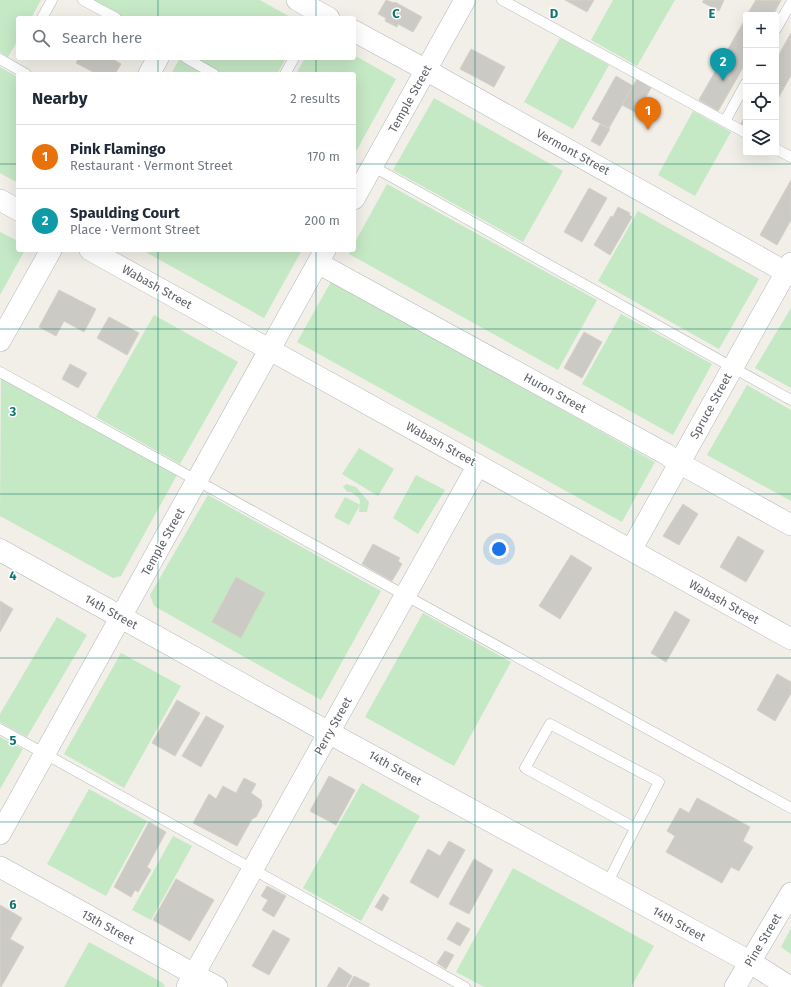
<!DOCTYPE html>
<html lang="en">
<head>
<meta charset="utf-8">
<style>
  :root { --surface:#fff; --page:#f2f2f3; --text:#1f2937; --muted:#747a83; --line:#e0e1e3; --accent:#111827 }
  body { margin:0; font-family:"Fira Sans",sans-serif; background:var(--page); color:var(--text) }
  .controls { position:absolute; right:12px; top:12px; display:grid; overflow:hidden; border-radius:4px; box-shadow:0 4px 16px #0002 }
  .controls button { width:36px; height:36px; display:grid; place-items:center; padding:0; border:0; border-bottom:1px solid var(--line); background:var(--surface); color:var(--text); font:20px sans-serif }
  .you { position:absolute; left:499px; top:549px; width:14px; height:14px; margin:-10px; border:3px solid #fff; border-radius:50%; background:#1a73e8; box-shadow:0 0 0 6px #1a73e833 }
  .badge { display:grid; place-items:center; width:26px; height:26px; border-radius:50%; background:var(--accent); color:#fff; font-size:13px; font-weight:700 }
  .pin { position:absolute; translate:-50% -33px; filter:drop-shadow(0 1px 2px #0008) }
  .pin::after { content:''; position:absolute; top:21px; width:14px; height:12px; background:inherit; clip-path:polygon(0 0,100% 0,50% 100%) }
  .list { margin:0; padding:0; list-style:none }
  h2 { display:flex; justify-content:space-between; align-items:center; height:52px; margin:0; padding:0 16px; font-size:17px }
  h2 small { font-size:13px; font-weight:400; color:var(--muted) }
  .list li { display:grid; grid-template-columns:26px 1fr auto; gap:12px; align-items:center; box-sizing:border-box; height:64px; padding:0 16px; border-top:1px solid var(--line) }
  .list b { display:block; font-size:15px; white-space:nowrap }
  .list p { margin:0; font-size:13px; white-space:nowrap; color:var(--muted) }
  .list em { font-size:13px; font-style:normal; color:var(--muted) }
  .icon { flex:none; width:22px; height:22px; fill:none; stroke:currentColor; stroke-width:2; stroke-linecap:round; stroke-linejoin:round }
  .map { position:relative; flex:none; width:791px; height:987px; overflow:hidden }
  .search { position:absolute; background:var(--surface); box-shadow:0 4px 16px #0002; left:16px; top:16px; width:340px; height:44px; display:flex; align-items:center; gap:10px; box-sizing:border-box; padding:0 14px; border-radius:4px; color:var(--muted); font-size:15px }
  .panel { position:absolute; background:var(--surface); box-shadow:0 4px 16px #0002; left:16px; top:72px; width:340px; height:180px; border-radius:4px }
  .map>svg:first-child { display:block }
  .green { fill:#c5e8c5 }
  .building { fill:#cccac5; stroke:#d6d1c6 }
  .lines { fill:none; stroke-linecap:round; stroke-linejoin:round }
  .service-casing { stroke:#b5b8bc; stroke-width:11 }
  .minor-casing { stroke:#b5b8bc; stroke-width:22 }
  .tertiary-casing { stroke:#b5b8bc; stroke-width:23 }
  .service { stroke:#fff; stroke-width:10 }
  .minor { stroke:#fff; stroke-width:21 }
  .tertiary { stroke:#fff; stroke-width:22 }
  .grid { fill:none; stroke:#0f766e; stroke-width:1; stroke-opacity:0.55 }
  .labels { text-anchor:middle; stroke-width:3; stroke-linejoin:round; paint-order:stroke }
  .street-label { font-size:12px; fill:#5f6368; stroke:#fff }
  .grid-label { font-size:13px; text-anchor:middle; font-weight:bold; fill:#0f766e; stroke:#fff; stroke-width:3; stroke-linejoin:round; paint-order:stroke }
</style>
</head>
<body>
<div class="map">
<svg width="791" height="987" viewBox="0 0 791 987">
  <rect width="100%" height="100%" fill="#f1efe8"/>
  <path class="green" d="M0,0H41L31,18H18V40L8,57L0,52Z
    M91,0H260L292,18H123Z
    M613,0H675L637,66L591,40Z
    M560,38L609,65L573,129L524,102Z
    M354,55L396,79L354,155V74H296L305,58H354Z
    M194,58H286L277,74H223Z
    M179,60L203,74H171Z
    M0,67L18,77V183L0,173Z
    M434,98L563,171L523,242L393,170Z
    M693,111L731,132L695,196L658,175Z
    M387,184L597,300L558,370L349,254L351,250H354V244Z
    M638,211L759,279L719,349L598,281Z
    M0,232L18,241V250H25L0,295Z
    M142,250H302L264,318Z
    M332,280L655,462L622,522L297,342Z
    M791,308V388L755,368Z
    M621,314L712,364L673,435L582,384Z
    M154,315L238,362L180,464L96,417Z
    M1,378L177,475L121,576L113,578L0,516Z
    M747,385L791,410V501L707,455Z
    M359,448L394,469L378,496L342,474Z
    M416,475L445,490L418,534L393,518Z
    M346,484L356,487L369,502L367,512H359L360,501L359,498L351,492H348L343,487Z
    M208,495L381,591L321,700L154,606L150,595Z
    M345,497L360,505L349,525L334,517Z
    M423,613L511,662L454,766L365,717Z
    M57,617L87,635L27,737L0,722V714Z
    M121,653L181,686L124,788L64,754Z
    M0,737L23,749L0,789Z
    M362,783L420,816L361,921L303,888Z
    M89,789L147,821L106,896L47,864Z
    M173,836L192,846L151,920L132,910Z
    M513,868L654,946L631,987H484L456,972Z
    M791,928V954L781,947Z
    M89,942L163,983L165,987H64Z"/>
  <path class="building" d="M386,0L394,3L395,2L422,17L413,32L398,24L397,27L385,21L386,18L378,14Z
    M565,0H594L587,12Z
    M704,0H724L719,11L702,2Z
    M756,0H781L773,15H747Z
    M756,0H781L773,15H747Z
    M746,18V62L718,111L699,100Z
    M746,18V62L718,111L699,100Z
    M791,33V75L776,102V60Z
    M791,33V75L776,102V60Z
    M471,49L505,67L494,87L460,69Z
    M79,58H111L121,64L115,74H97L76,63Z
    M616,76L633,86L609,128L592,119Z
    M637,79L651,88L637,113L622,105Z
    M746,115V127L741,124Z
    M746,115V127L741,124Z
    M600,124L610,129L600,146L591,141Z
    M791,180V220L777,245L760,235Z
    M589,188L607,198L582,242L564,232Z
    M618,207L630,213L629,215L632,217L610,255L594,245L611,216L613,217Z
    M59,290L96,309L84,332L64,321L56,336L39,327Z
    M109,317L139,333L127,355L97,338Z
    M584,332L602,342L582,378L564,368Z
    M70,364L87,373L78,388L62,379Z
    M683,504L698,514L679,545L663,536Z
    M738,536L764,551L746,582L720,567Z
    M373,544L400,558L398,561L402,564L392,581L362,564Z
    M571,555L592,568L560,619L539,606Z
    M236,577L265,593L241,638L212,622Z
    M0,601L13,609L0,632Z
    M675,611L690,620L666,662L651,653Z
    M777,674L791,682V693L775,721L757,710Z
    M177,700L200,713L175,756L152,743Z
    M206,716L224,726L201,767L182,756Z
    M329,776L355,790L336,825L310,811Z
    M244,778L256,784L251,793L261,800L262,806L256,817L252,819L237,846L193,823L209,794L216,799L223,786L236,793Z
    M697,798L750,827L743,841L753,847L739,871L731,867L722,883L666,852L675,836L667,831L680,808L689,813Z
    M149,822L166,832L147,867L151,870L138,892L135,890L131,897L114,887Z
    M449,841L465,850L438,898L410,882L428,849L440,856Z
    M474,859L493,870L469,914L449,904Z
    M176,879L214,900L190,941L153,920Z
    M267,886L286,896L274,917L262,910L268,900L261,896Z
    M383,894L389,898L382,911L375,907Z
    M0,905L22,918L10,939L24,947L1,987H0Z
    M457,922L470,929L460,946L447,939Z
    M273,930L290,939L269,975L252,966Z
    M445,951L454,955L446,969L437,963Z
    M339,967L352,976L346,987H327Z
    M354,976L370,984L368,987H348Z"/>
  <g class="lines">
    <g class="service-casing">
      <path id="service" d="M83,0L116,18
        M502,0L746,133
        M42,18L52,0
        M776,29L791,3
        M186,58L214,74
        M0,59L26,74
        M285,74L294,58
        M725,121L746,83
        M776,149L791,157
        M372,166L791,400
        M0,372L791,808
        M0,729L465,987
        M607,884C624,850 641,816 659,782L550,724L525,768L635,828"/>
    </g>
    <g class="minor-casing">
      <path id="minor" d="M297,0L329,18
        M354,31L426,70L791,275
        M149,74L158,58
        M354,199L465,0
        M0,200L18,210
        M90,250L791,639
        M318,263L666,454L679,463L791,525
        M0,341L51,250
        M631,550L791,263
        M0,834L325,250
        M0,867L217,987
        M187,987L478,465
        M735,987L791,893"/>
    </g>
    <g class="tertiary-casing">
      <path id="tertiary" d="M0,550L344,741L750,962L789,987"/>
    </g>
    <use href="#service" class="service"/>
    <use href="#minor" class="minor"/>
    <use href="#tertiary" class="tertiary"/>
  </g>
  <path class="grid" d="M158,0V18M316,0V18M475,0V987M633,0V987M158,58V74M316,58V74M0,164H18M354,164H791M158,250V987M316,250V987M0,329H791M0,494H791M0,658H791M0,822H791"/>
  <g class="labels">
    <g class="street-label">
      <text transform="translate(410 99) rotate(-61)" y="4">Temple Street</text>
      <text transform="translate(573 152) rotate(29)" y="4">Vermont Street</text>
      <text transform="translate(157 287) rotate(29)" y="4">Wabash Street</text>
      <text transform="translate(555 393) rotate(29)" y="4">Huron Street</text>
      <text transform="translate(711 406) rotate(-61)" y="4">Spruce Street</text>
      <text transform="translate(441 444) rotate(29)" y="4">Wabash Street</text>
      <text transform="translate(163 542) rotate(-61)" y="4">Temple Street</text>
      <text transform="translate(724 602) rotate(29)" y="4">Wabash Street</text>
      <text transform="translate(111 612) rotate(29)" y="4">14th Street</text>
      <text transform="translate(333 726) rotate(-61)" y="4">Perry Street</text>
      <text transform="translate(395 768) rotate(29)" y="4">14th Street</text>
      <text transform="translate(679 924) rotate(29)" y="4">14th Street</text>
      <text transform="translate(108 927) rotate(29)" y="4">15th Street</text>
      <text transform="translate(763 940) rotate(-59)" y="4">Pine Street</text>
    </g>
  </g>
  <g class="grid-label">
    <text x="396" y="18">C</text>
    <text x="554" y="18">D</text>
    <text x="712" y="18">E</text>
    <text x="13" y="416">3</text>
    <text x="13" y="580">4</text>
    <text x="13" y="745">5</text>
    <text x="13" y="909">6</text>
  </g>
</svg>
<div class="controls">
<button>+</button>
<button>−</button>
<button><svg class="icon" aria-label="locate" viewBox="0 0 24 24"><circle cx="12" cy="12" r="6"/><path d="M12 2v4M12 18v4M2 12h4M18 12h4"/></svg></button>
<button><svg class="icon" aria-label="layers" viewBox="0 0 24 24"><path d="M12 4l9 5-9 5-9-5zM3 14l9 5 9-5"/></svg></button>
</div>
<div class="you"></div>
<div class="pin badge" style="left:648px;top:130px;background:#e8710a">1</div>
<div class="pin badge" style="left:723px;top:81px;background:#0f9aa8">2</div>
<div class="search"><svg class="icon" aria-label="search" viewBox="0 0 24 24"><circle cx="10" cy="10" r="6"/><path d="M15 15l6 6"/></svg>Search here</div>
<section class="panel">
<h2>Nearby<small>2 results</small></h2>
<ul class="list">
<li><span class="badge" style="background:#e8710a">1</span><div><b>Pink Flamingo</b><p>Restaurant · Vermont Street</p></div><em>170 m</em></li>
<li><span class="badge" style="background:#0f9aa8">2</span><div><b>Spaulding Court</b><p>Place · Vermont Street</p></div><em>200 m</em></li>
</ul>
</section>
</div>
</body>
</html>
